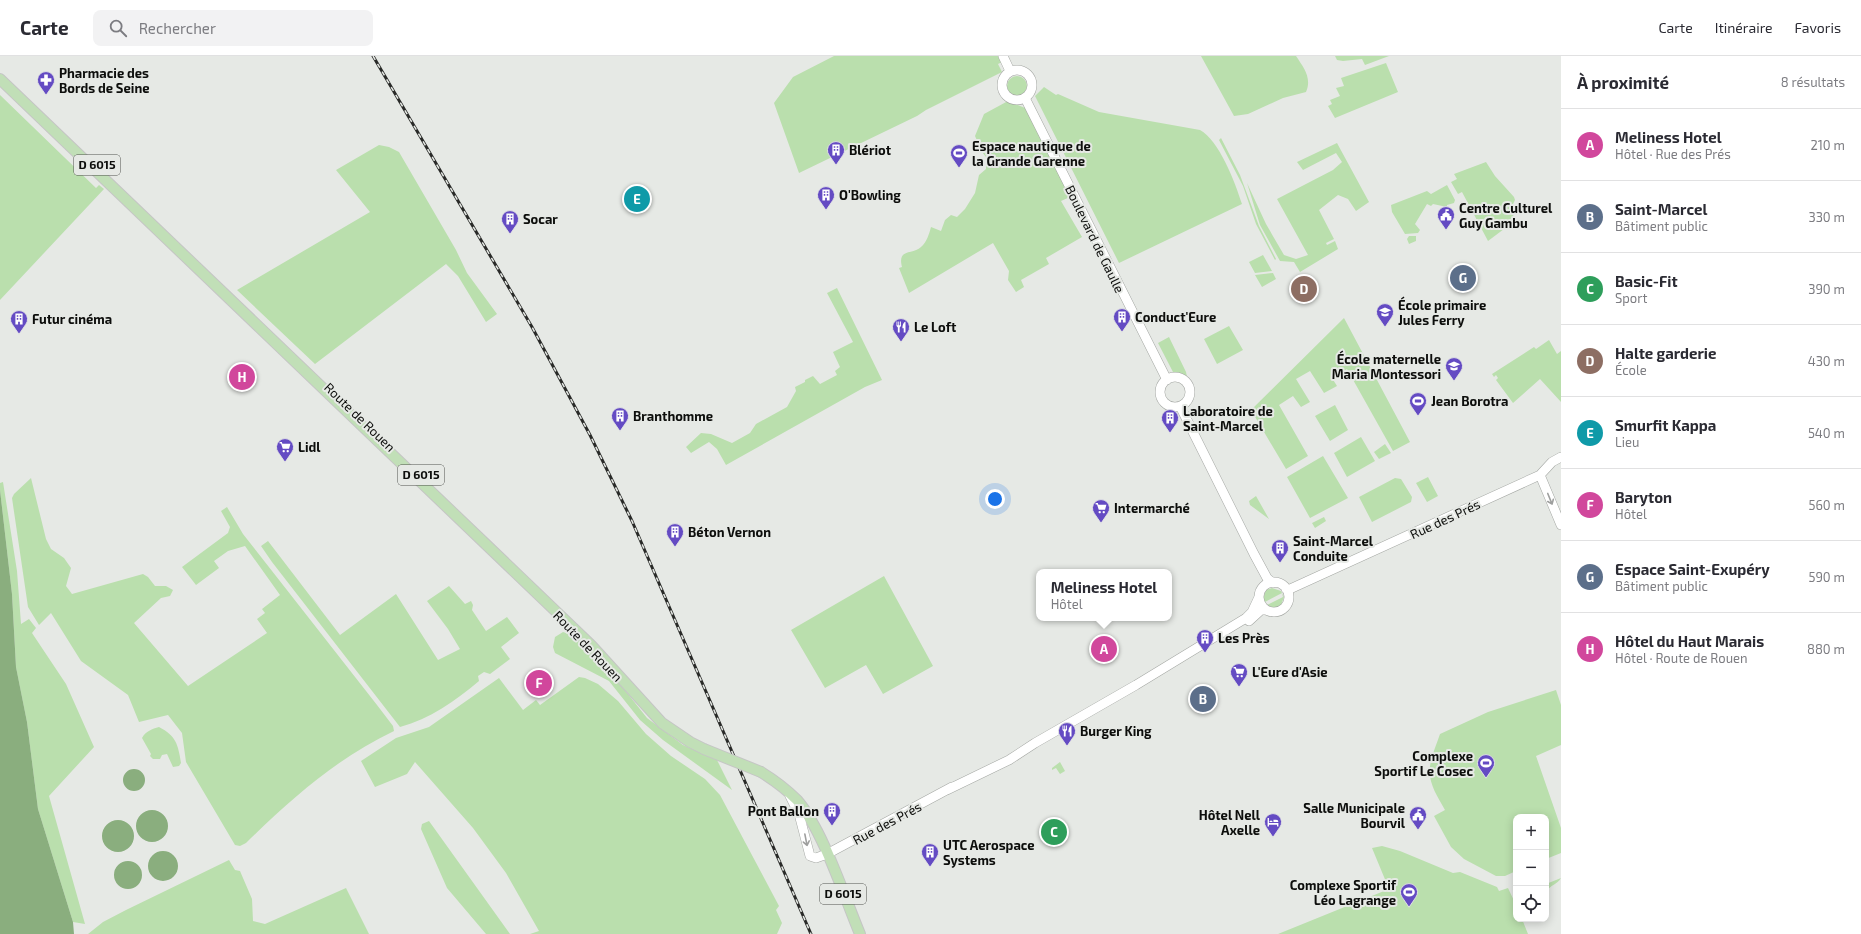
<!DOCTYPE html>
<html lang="fr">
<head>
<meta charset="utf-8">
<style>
  :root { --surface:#fff; --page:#f2f2f3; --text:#2b2b33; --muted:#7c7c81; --line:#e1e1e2; --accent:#644bc3 }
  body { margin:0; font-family:"Exo 2",sans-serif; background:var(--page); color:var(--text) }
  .controls { position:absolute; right:12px; bottom:12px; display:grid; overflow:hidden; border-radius:8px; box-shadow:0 2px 10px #0003 }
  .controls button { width:36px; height:36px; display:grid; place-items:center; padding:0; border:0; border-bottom:1px solid var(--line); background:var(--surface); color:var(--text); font:20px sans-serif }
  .you { position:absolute; left:995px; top:443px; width:14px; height:14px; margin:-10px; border:3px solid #fff; border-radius:50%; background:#1a73e8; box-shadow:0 0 0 6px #1a73e833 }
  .badge { display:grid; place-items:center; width:26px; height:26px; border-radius:50%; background:var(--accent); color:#fff; font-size:13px; font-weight:700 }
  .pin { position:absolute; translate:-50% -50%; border:2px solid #fff; box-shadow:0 1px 4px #0006 }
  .popup { position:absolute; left:1036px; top:513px; width:136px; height:52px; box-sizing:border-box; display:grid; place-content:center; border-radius:8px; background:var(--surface); filter:drop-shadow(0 1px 3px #0005); font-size:13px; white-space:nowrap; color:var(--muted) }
  .popup b { font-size:15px; color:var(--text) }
  .popup::after { content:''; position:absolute; left:50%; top:100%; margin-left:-8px; border:8px solid transparent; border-top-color:var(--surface) }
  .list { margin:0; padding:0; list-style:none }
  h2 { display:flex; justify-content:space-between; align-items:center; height:52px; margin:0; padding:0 16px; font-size:17px }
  h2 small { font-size:13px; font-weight:400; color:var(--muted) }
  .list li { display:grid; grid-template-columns:26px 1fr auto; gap:12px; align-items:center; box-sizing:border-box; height:72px; padding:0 16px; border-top:1px solid var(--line) }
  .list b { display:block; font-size:15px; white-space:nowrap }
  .list p { margin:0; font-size:13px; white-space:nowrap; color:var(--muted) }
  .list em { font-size:13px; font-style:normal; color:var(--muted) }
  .icon { flex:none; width:22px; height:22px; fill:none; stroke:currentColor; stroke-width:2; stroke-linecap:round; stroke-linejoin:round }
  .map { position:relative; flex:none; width:1561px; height:878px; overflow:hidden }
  header { display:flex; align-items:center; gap:24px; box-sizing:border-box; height:56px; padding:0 20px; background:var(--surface); border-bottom:1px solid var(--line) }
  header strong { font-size:19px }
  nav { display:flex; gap:22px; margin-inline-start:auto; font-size:14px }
  .search { width:280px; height:36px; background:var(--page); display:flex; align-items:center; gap:10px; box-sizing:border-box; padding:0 14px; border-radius:8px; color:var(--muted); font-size:15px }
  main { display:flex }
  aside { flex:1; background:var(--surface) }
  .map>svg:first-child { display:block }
  .green { fill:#badfad; fill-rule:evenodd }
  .water { fill:#8aae7e }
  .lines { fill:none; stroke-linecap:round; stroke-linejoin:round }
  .secondary-casing { stroke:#a4a7a3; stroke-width:10 }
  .primary-casing { stroke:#c5c5c5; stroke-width:12 }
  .secondary { stroke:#fff; stroke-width:9 }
  .primary { stroke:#c1dfb7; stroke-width:10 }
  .rail-casing { stroke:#292a28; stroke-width:3 }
  .rail { stroke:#e6e9e5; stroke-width:1.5; stroke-dasharray:4.5; stroke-linecap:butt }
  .primary-bridge-casing { stroke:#c5c5c5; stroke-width:12; stroke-linecap:butt }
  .primary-bridge { stroke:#c1dfb7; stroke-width:10 }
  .oneway { stroke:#9e9f9e }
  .labels { text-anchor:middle; stroke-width:4; stroke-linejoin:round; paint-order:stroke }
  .shield { fill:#e6e9e5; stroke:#4e504d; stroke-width:1 }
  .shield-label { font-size:12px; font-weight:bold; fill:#0d0e0c }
  .poi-label { font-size:13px; font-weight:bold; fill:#0d0e0c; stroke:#e6e9e5; text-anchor:start }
  .street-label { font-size:13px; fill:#0d0e0c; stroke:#e6e9e5 }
</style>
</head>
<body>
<header>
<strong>Carte</strong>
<div class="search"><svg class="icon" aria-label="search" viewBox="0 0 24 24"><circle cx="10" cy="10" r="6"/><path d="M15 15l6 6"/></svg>Rechercher</div>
<nav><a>Carte</a><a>Itinéraire</a><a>Favoris</a></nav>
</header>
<main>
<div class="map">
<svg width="1561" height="878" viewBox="0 0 1561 878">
  <rect width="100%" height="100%" fill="#e6e9e5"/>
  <path class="green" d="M834,0H998L1002,6L998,8L1002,16L926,54L917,60L799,117L774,47L793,21Z
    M1201,0H1296C1304,12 1312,22 1306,36L1283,42L1248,58L1234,60Z
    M1335,0H1389L1365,9L1362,3L1343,5L1337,4Z
    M1386,7L1398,36L1335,62L1328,50L1332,48L1330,44L1340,40L1336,32L1344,30L1341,22Z
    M1007 30a10 10 0 1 1 20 0a10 10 0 1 1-20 0Z
    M1044,31L1056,39L1058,38L1099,56L1200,74C1219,84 1235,126 1242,148L1119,207L1035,40Z
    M0,39L96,132L99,129L104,133L0,244Z
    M1008,45L1025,52L1029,57L1070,141L1061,145L1082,181L1046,202L1049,208L1021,224L1024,231L1016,236L1008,224L1009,215L993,187L909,237L899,212L902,211C897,192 913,199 921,191C927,186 929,178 931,171L941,175L945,164L951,159L957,161L965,153L975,137L979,119L986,113V101L982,96L975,80L984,58Z
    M1221,82L1240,119L1259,170L1276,203L1275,204L1256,168L1243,130L1219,84Z
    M1337,87L1369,146L1356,155L1348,143L1338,139L1319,154L1334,183L1326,187L1327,189L1335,185L1338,193L1300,216L1294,206L1280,205L1260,169L1247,127L1266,168L1284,199L1296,203L1308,199L1277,143L1333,114L1342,106L1336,97L1303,114L1297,106Z
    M379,89L389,91L399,96L456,194L467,217L497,258L486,266L458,220L446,208L315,308L237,234L370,156L336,114Z
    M1486,106L1495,120L1514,141L1515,144L1510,154L1516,164L1488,185L1462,136L1458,138L1451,126L1457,123L1454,118Z
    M1447,129L1455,144L1454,147L1447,149V151L1433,148L1431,150L1427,148L1415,168L1420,174L1418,177L1405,178L1392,156L1391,149L1427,135L1431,138Z
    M1409,180H1416V185L1409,188L1407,183Z
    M1263,199L1272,215L1255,217L1249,206Z
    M1273,217L1276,223L1262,231L1255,219Z
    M837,232L882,324L865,331L726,409L717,393L709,386L691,397L686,391L701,377L711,378L732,387L750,377L756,368L787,351L796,335L795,331L805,326V324L813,320L820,328L837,319L835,315L840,311L833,296L853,286L827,237Z
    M1344,262L1410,386L1393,395L1347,313L1332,322L1337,330L1324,337L1310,315L1296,323L1310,346L1301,351L1293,340L1279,349L1308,400L1286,413L1251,354Z
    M1229,270L1243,294L1217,308L1204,283Z
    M1169,281L1186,316L1187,321L1173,316L1158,287Z
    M1549,284L1557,298L1561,295V346L1540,323L1513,347L1496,324L1498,322L1496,319L1494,321L1492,318L1534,291L1536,293Z
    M1335,349L1348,374L1330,385L1315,360Z
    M1361,381L1375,405L1347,421L1334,397Z
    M1385,388L1391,397L1379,403L1374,396Z
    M1323,400L1348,442L1310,462L1287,421Z
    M1428,421L1438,440L1427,446L1416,427Z
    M31,422L46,483L51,493L64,502L71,512L66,530L72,538L143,518L148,521L155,530H166L173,534L170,540L161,542L134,567L188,630L267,577L257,563L265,557L262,553L280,539L245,490L228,495L214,505L219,512L196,529L182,511L228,477L230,471L221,455L227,451L243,478L377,649L393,670L394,675C337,702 291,743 246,787L240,790L235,789L186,706L182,677L168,659L139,666L128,639L81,605L51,557L39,569L28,551L12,442L14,438Z
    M1395,422L1401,423L1412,441L1411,446L1372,466L1359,441Z
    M3,426L17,515L21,568L29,563L36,572L32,577L66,628L94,691L49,740L85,868L73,866L38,753L27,666L16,611L12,538L0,434V427Z
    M1256,440L1269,463L1250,449L1249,445Z
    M1324,461L1326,465L1315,472L1312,467Z
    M268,485L340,579L396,538L438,604L460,593L448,573L427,545L449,530L465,548L471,545L473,549L472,554L486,575L507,561L519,577L501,591L510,603L490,618L484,616L478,620L479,625C455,645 430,663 400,671L272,506L261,490Z
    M884,520L933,610L883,638L866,609L825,632L791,574Z
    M1272,532L1281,535L1284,541L1281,549L1275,552L1268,551L1263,543L1266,534ZM1282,537L1283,541L1267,549L1265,546Z
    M563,576L576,580L605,609L647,662L683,689L717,704L732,734L663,684L640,664L609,625L555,597L553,591L555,581Z
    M579,621L585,622L598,628L618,645L646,678L671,700L705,723L720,739L779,850L776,854L782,867L777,878H530L539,875L506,817L473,772L415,706L407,718L375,731L361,705L396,682L429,671L499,622L523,654L536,644L540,649Z
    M1556,634L1561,649V689L1536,700L1561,772V797L1546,803V761H1516V815L1505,820H1496L1464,803L1451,791L1434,760L1445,754C1436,738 1426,724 1431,705C1433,696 1437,687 1440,678L1488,656Z
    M159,671C176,680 178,688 181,707L179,710L173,711L167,698L162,699L160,703H153L150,700L151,698L142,682C146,675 152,673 159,671Z
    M1060,706L1065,715L1060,718L1056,712L1052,714V712Z
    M429,765L510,878H486L447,832L421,773L422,768Z
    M1382,790L1400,795L1453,817L1460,816L1497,831L1499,835L1508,832L1516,849V863H1522L1528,878H1278L1389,833L1372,792Z
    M229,804L235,814L240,815L252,843L253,865L265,868L346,832L369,878H88L103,866L126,854Z
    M1561,822C1558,828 1550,829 1546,836V828Z"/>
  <path class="water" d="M0,434L12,538L16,611L27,666L38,753L73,866L74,878H0Z
    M123 724a11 11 0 1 1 22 0a11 11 0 1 1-22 0Z
    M136 770a16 16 0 1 1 32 0a16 16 0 1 1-32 0Z
    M102 780a16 16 0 1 1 32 0a16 16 0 1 1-32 0Z
    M148 810a15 15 0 1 1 30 0a15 15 0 1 1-30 0Z
    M114 819a14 14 0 1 1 28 0a14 14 0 1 1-28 0Z"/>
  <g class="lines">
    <g class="secondary-casing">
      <path id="secondary" d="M1003,0L1010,15
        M1002 29a15 15 0 1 1 30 0a15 15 0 1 1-30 0Z
        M1025,42L1167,324
        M1160 336a15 15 0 1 1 30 0a15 15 0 1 1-30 0Z
        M1180,350L1254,498L1267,522L1273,527
        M1540,419L1561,469
        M1259 541a15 15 0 1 1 30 0a15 15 0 1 1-30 0Z
        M1286,533H1290L1540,419L1552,406L1561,401
        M1249,565L1261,554H1266
        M947,734L1009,704L1035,687L1136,629L1246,562L1252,556L1259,541
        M790,740L799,758L810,800L816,802L827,798L952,731"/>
    </g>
    <g class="primary-casing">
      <path id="primary" d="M0,23L591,589L662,667L690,686L704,693
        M761,716C774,724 786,733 797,744C823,774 844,840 860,878"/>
    </g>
    <use href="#secondary" class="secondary"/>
    <use href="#primary" class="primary"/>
    <g class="rail-casing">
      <path id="rail" d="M373,0L532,271L590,379L632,465L811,878"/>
    </g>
    <use href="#rail" class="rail"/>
    <g class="primary-bridge-casing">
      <path id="primary-bridge" d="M704,693L761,716"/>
    </g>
    <use href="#primary-bridge" class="primary-bridge"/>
  </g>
  <defs><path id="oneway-shaft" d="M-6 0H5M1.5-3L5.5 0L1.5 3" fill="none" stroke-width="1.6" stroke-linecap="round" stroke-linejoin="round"/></defs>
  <g class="oneway">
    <use href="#oneway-shaft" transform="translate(1550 443) rotate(68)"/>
    <use href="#oneway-shaft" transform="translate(806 784) rotate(79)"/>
  </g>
  <defs>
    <g id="pharmacy-pin" transform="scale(0.9)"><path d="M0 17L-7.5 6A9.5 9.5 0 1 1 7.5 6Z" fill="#644bc3" stroke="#e6e9e5"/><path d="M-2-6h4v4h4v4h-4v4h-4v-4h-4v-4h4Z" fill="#fff"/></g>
    <g id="building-pin" transform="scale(0.9)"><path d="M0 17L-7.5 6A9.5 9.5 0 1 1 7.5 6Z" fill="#644bc3" stroke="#e6e9e5"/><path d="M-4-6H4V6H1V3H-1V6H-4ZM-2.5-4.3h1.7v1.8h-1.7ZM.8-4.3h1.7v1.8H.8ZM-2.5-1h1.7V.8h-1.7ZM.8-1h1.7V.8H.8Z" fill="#fff"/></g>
    <g id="stadium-pin" transform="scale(0.9)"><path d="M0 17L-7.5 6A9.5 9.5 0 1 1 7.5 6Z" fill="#644bc3" stroke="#e6e9e5"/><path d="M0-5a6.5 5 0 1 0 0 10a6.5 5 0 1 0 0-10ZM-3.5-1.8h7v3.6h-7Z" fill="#fff"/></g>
    <g id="civic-pin" transform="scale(0.9)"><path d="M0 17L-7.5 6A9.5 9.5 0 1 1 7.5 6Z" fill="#644bc3" stroke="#e6e9e5"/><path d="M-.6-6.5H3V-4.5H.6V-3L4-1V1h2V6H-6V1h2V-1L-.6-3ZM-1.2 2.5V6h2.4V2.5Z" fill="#fff"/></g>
    <g id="school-pin" transform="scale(0.9)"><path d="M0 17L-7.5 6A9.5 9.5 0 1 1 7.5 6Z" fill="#644bc3" stroke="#e6e9e5"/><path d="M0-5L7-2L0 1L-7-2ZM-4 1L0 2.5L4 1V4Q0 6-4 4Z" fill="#fff"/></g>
    <g id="restaurant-pin" transform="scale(0.9)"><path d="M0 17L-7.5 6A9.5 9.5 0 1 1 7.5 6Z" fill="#644bc3" stroke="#e6e9e5"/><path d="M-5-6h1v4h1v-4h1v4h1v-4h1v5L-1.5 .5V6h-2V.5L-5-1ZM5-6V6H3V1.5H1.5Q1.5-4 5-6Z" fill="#fff"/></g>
    <g id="supermarket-pin" transform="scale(0.9)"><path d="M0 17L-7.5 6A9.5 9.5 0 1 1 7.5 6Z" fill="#644bc3" stroke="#e6e9e5"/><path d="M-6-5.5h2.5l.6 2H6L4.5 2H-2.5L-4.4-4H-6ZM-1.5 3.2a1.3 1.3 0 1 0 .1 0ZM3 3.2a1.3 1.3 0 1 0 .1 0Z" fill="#fff"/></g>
    <g id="hotel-pin" transform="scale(0.9)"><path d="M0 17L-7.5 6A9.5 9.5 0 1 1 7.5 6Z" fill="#644bc3" stroke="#e6e9e5"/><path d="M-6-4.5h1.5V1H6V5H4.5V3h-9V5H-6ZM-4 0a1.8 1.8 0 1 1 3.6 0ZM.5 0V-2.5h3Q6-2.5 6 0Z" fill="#fff"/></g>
  </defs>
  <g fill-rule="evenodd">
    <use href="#pharmacy-pin" x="46" y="24"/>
    <use href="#building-pin" x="836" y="94"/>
    <use href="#stadium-pin" x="959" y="97"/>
    <use href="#building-pin" x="826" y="139"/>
    <use href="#civic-pin" x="1446" y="159"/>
    <use href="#building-pin" x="510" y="163"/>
    <use href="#school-pin" x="1385" y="256"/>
    <use href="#building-pin" x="1122" y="261"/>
    <use href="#building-pin" x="19" y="263"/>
    <use href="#restaurant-pin" x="901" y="271"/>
    <use href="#school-pin" x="1454" y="310"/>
    <use href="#stadium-pin" x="1418" y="345"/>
    <use href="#building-pin" x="620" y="360"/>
    <use href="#building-pin" x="1170" y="362"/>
    <use href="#supermarket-pin" x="285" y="391"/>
    <use href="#supermarket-pin" x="1101" y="452"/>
    <use href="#building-pin" x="675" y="476"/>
    <use href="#building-pin" x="1280" y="492"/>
    <use href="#building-pin" x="1205" y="582"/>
    <use href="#supermarket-pin" x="1239" y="616"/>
    <use href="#restaurant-pin" x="1067" y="675"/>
    <use href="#stadium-pin" x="1486" y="707"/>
    <use href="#building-pin" x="832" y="755"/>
    <use href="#civic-pin" x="1418" y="759"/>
    <use href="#hotel-pin" x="1273" y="766"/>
    <use href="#building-pin" x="930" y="796"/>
    <use href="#stadium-pin" x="1409" y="836"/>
  </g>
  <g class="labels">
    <g class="shield">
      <rect x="74" y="99" width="46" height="20" rx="3"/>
      <rect x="398" y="409" width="46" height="20" rx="3"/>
      <rect x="820" y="828" width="46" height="20" rx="3"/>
    </g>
    <g class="shield-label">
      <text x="97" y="113">D 6015</text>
      <text x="421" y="423">D 6015</text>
      <text x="843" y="842">D 6015</text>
    </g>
    <g class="poi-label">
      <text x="59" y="22">Pharmacie des<tspan x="59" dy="15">Bords de Seine</tspan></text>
      <text x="972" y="95">Espace nautique de<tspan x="972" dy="15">la Grande Garenne</tspan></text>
      <text x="849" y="99">Blériot</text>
      <text x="839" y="144">O'Bowling</text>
      <text x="1459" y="157">Centre Culturel<tspan x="1459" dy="15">Guy Gambu</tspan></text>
      <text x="523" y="168">Socar</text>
      <text x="1398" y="254">École primaire<tspan x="1398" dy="15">Jules Ferry</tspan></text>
      <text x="1135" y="266">Conduct'Eure</text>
      <text x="32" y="268">Futur cinéma</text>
      <text x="914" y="276">Le Loft</text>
      <text x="1441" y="308" text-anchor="end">École maternelle<tspan x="1441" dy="15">Maria Montessori</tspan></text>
      <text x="1431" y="350">Jean Borotra</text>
      <text x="1183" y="360">Laboratoire de<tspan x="1183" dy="15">Saint-Marcel</tspan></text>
      <text x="633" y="365">Branthomme</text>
      <text x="298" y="396">Lidl</text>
      <text x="1114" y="457">Intermarché</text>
      <text x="688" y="481">Béton Vernon</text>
      <text x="1293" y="490">Saint-Marcel<tspan x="1293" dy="15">Conduite</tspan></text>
      <text x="1218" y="587">Les Près</text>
      <text x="1252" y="621">L'Eure d'Asie</text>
      <text x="1080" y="680">Burger King</text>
      <text x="1473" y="705" text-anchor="end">Complexe<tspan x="1473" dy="15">Sportif Le Cosec</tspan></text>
      <text x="1405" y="757" text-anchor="end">Salle Municipale<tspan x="1405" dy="15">Bourvil</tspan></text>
      <text x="819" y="760" text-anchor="end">Pont Ballon</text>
      <text x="1260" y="764" text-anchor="end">Hôtel Nell<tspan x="1260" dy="15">Axelle</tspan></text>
      <text x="943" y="794">UTC Aerospace<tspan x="943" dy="15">Systems</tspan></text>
      <text x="1396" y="834" text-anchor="end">Complexe Sportif<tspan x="1396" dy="15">Léo Lagrange</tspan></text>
    </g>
    <g class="street-label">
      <text transform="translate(1095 183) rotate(64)" y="5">Boulevard de Gaulle</text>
      <text transform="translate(360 361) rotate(44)" y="5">Route de Rouen</text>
      <text transform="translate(1445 463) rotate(-25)" y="5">Rue des Prés</text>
      <text transform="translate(588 590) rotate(46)" y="5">Route de Rouen</text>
      <text transform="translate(887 767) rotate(-28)" y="5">Rue des Prés</text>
    </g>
  </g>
</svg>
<div class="controls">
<button>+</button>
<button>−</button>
<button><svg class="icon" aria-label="locate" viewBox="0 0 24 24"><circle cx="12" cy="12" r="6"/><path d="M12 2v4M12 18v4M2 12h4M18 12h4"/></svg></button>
</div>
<div class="you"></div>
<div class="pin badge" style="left:1104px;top:593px;background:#d1479c">A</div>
<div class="popup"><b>Meliness Hotel</b>Hôtel</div>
<div class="pin badge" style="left:1203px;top:643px;background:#5c6f8a">B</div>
<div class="pin badge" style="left:1054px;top:776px;background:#2e9e5b">C</div>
<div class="pin badge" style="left:1304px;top:233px;background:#8d6e63">D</div>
<div class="pin badge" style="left:637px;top:143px;background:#0f9aa8">E</div>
<div class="pin badge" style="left:539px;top:627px;background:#d1479c">F</div>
<div class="pin badge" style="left:1463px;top:222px;background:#5c6f8a">G</div>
<div class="pin badge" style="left:242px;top:321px;background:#d1479c">H</div>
</div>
<aside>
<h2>À proximité<small>8 résultats</small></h2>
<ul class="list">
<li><span class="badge" style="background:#d1479c">A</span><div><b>Meliness Hotel</b><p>Hôtel · Rue des Prés</p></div><em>210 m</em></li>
<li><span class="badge" style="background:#5c6f8a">B</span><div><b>Saint-Marcel</b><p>Bâtiment public</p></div><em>330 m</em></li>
<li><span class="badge" style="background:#2e9e5b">C</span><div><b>Basic-Fit</b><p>Sport</p></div><em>390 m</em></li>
<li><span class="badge" style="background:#8d6e63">D</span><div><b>Halte garderie</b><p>École</p></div><em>430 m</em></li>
<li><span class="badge" style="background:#0f9aa8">E</span><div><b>Smurfit Kappa</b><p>Lieu</p></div><em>540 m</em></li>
<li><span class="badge" style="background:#d1479c">F</span><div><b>Baryton</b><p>Hôtel</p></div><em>560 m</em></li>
<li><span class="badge" style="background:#5c6f8a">G</span><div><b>Espace Saint-Exupéry</b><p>Bâtiment public</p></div><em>590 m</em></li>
<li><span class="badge" style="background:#d1479c">H</span><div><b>Hôtel du Haut Marais</b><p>Hôtel · Route de Rouen</p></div><em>880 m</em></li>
</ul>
</aside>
</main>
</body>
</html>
